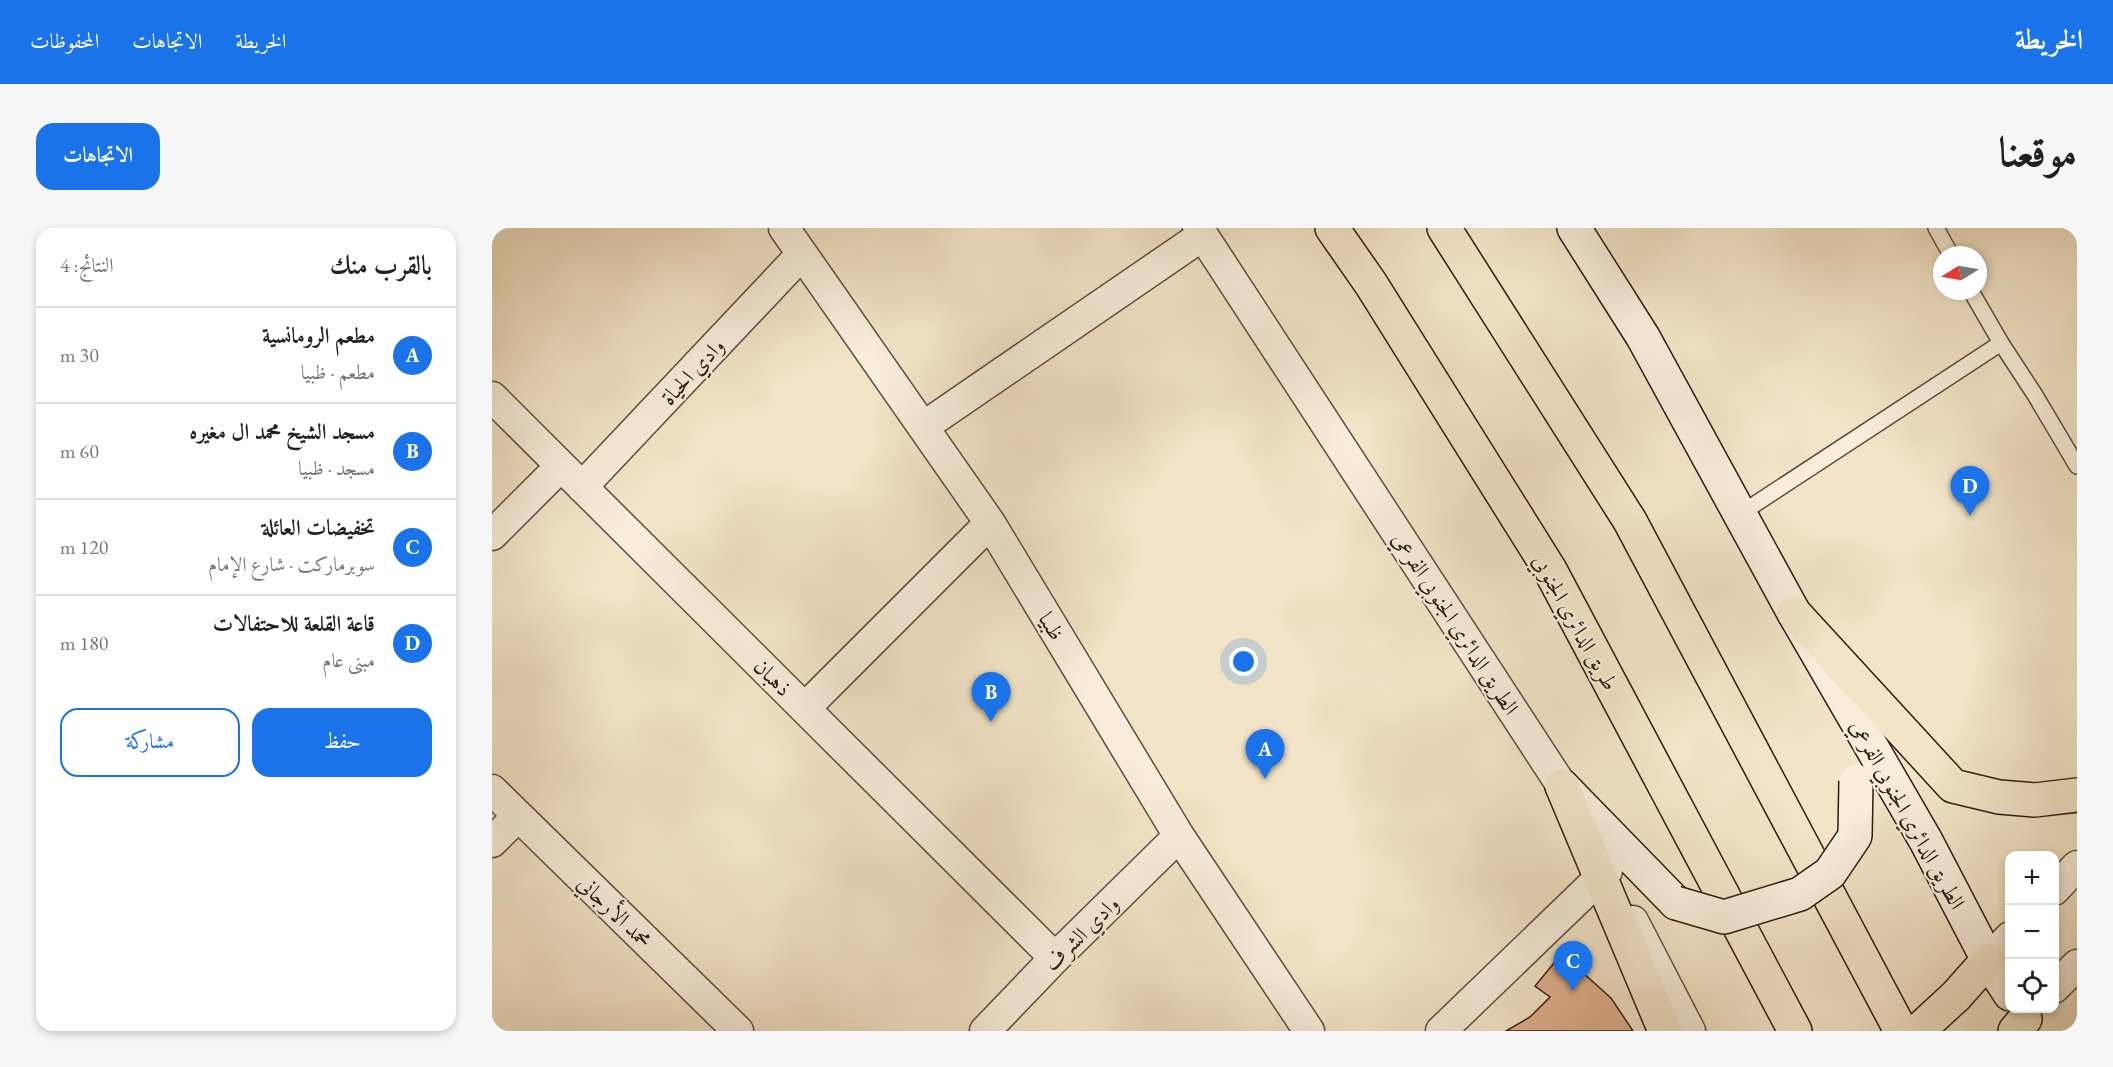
<!DOCTYPE html>
<html lang="ar">
<head>
<meta charset="utf-8">
<style>
  :root { --surface:#fff; --page:#f6f6f6; --text:#222; --muted:#767676; --line:#e0e0e0; --accent:#1a73e8 }
  body { margin:0; font-family:"EB Garamond",Amiri,serif; background:var(--page); color:var(--text); direction:rtl }
  .controls { position:absolute; right:18px; bottom:18px; display:grid; overflow:hidden; border-radius:12px; box-shadow:0 3px 9px #0003 }
  .controls button { width:54px; height:54px; display:grid; place-items:center; padding:0; border:0; border-bottom:2px solid var(--line); background:var(--surface); color:var(--text); font:30px sans-serif }
  .compass { position:absolute; left:1441px; top:18px; width:54px; height:54px; border-radius:50%; background:var(--surface); box-shadow:0 3px 9px #0003; rotate:259deg }
  .you { position:absolute; left:752px; top:434px; width:21px; height:21px; margin:-15px; border:4px solid #fff; border-radius:50%; background:#1a73e8; box-shadow:0 0 0 9px #1a73e833 }
  .badge { display:grid; place-items:center; width:39px; height:39px; border-radius:50%; background:var(--accent); color:#fff; font-size:20px; font-weight:700 }
  .pin { position:absolute; translate:-50% -50px; filter:drop-shadow(0 2px 3px #0008) }
  .pin::after { content:''; position:absolute; top:32px; width:21px; height:18px; background:inherit; clip-path:polygon(0 0,100% 0,50% 100%) }
  .list { margin:0; padding:0; list-style:none }
  h2 { display:flex; justify-content:space-between; align-items:center; height:78px; margin:0; padding:0 24px; font-size:26px }
  h2 small { font-size:20px; font-weight:400; color:var(--muted) }
  .list li { display:grid; grid-template-columns:39px 1fr auto; gap:18px; align-items:center; box-sizing:border-box; height:96px; padding:0 24px; border-top:2px solid var(--line) }
  .list b { display:block; font-size:22px; white-space:nowrap }
  .list p { margin:0; font-size:20px; white-space:nowrap; color:var(--muted) }
  .list em { font-size:20px; font-style:normal; color:var(--muted) }
  .actions { display:flex; gap:12px; padding:18px 24px }
  .actions a { flex:1; padding:14px 0; border:2px solid var(--accent); border-radius:18px; text-align:center; font-size:21px; color:var(--accent) }
  .actions .main { background:var(--accent); color:#fff }
  .icon { flex:none; width:33px; height:33px; fill:none; stroke:currentColor; stroke-width:2; stroke-linecap:round; stroke-linejoin:round }
  .map { position:relative; flex:none; width:1585px; height:803px; overflow:hidden; direction:ltr; border-radius:18px }
  header { display:flex; align-items:center; gap:36px; box-sizing:border-box; height:84px; padding:0 30px; background:var(--accent); color:#fff }
  header strong { font-size:28px }
  nav { display:flex; gap:33px; margin-inline-start:auto; font-size:21px }
  .intro { display:flex; align-items:center; justify-content:space-between; box-sizing:border-box; height:144px; padding:0 36px }
  h1 { margin:0; font-size:42px }
  .button { padding:15px 27px; border-radius:18px; background:var(--accent); color:#fff; font-size:21px; font-weight:700 }
  main { display:flex; gap:36px; padding:0 36px }
  aside { flex:1; background:var(--surface); border-radius:18px; box-shadow:0 3px 9px #0003 }
  .map>svg:first-child { display:block }
  .building { fill:#ddae8b; stroke:#301b13; stroke-width:1.5 }
  .lines { fill:none; stroke-linecap:round; stroke-linejoin:round }
  .lane-casing { stroke:#604d40; stroke-width:18 }
  .street-casing { stroke:#604d40; stroke-width:33 }
  .secondary-casing { stroke:#301b13; stroke-width:36 }
  .primary-casing { stroke:#301b13; stroke-width:36 }
  .highway-casing { stroke:#301b13; stroke-width:36 }
  .lane { stroke:#f7eddb; stroke-width:15 }
  .street { stroke:#f7eddb; stroke-width:30 }
  .secondary { stroke:#f7eddb; stroke-width:33 }
  .primary { stroke:#f2e4c7; stroke-width:33 }
  .highway { stroke:#f2e4c7; stroke-width:33 }
  .secondary-bridge-casing { stroke:#301b13; stroke-width:36; stroke-linecap:butt }
  .secondary-bridge { stroke:#f7eddb; stroke-width:33 }
  .labels { text-anchor:middle; stroke-width:4.5; stroke-linejoin:round; paint-order:stroke }
  .street-label { font-size:22px; fill:#301b13; stroke:#f7eddb }
</style>
</head>
<body>
<header>
<strong>الخريطة</strong>
<nav><a>الخريطة</a><a>الاتجاهات</a><a>المحفوظات</a></nav>
</header>
<div class="intro"><h1>موقعنا</h1><a class="button">الاتجاهات</a></div>
<main>
<div class="map">
<svg width="1585" height="803" viewBox="0 0 1585 803">
  <rect width="100%" height="100%" fill="#f2e4c7"/>
  <filter id="stains"><feTurbulence type="fractalNoise" baseFrequency=".00333" numOctaves="4"/><feColorMatrix values="0 0 0 0 .2 0 0 0 0 .09 0 0 0 0 .02 0 0 0 .5 -.17"/></filter>
  <radialGradient id="worn" r=".72"><stop offset=".6" stop-color="#630" stop-opacity="0"/><stop offset="1" stop-color="#630" stop-opacity=".3"/></radialGradient>
  <path class="building" d="M1072,723L1089,743L1119,770L1141,803H1014L1038,789L1058,769L1043,758Z"/>
  <g class="lines">
    <g class="lane-casing">
      <path id="lane" d="M1444,0L1459,27
        M1479,63L1509,115
        M1248,286L1509,115L1543,167L1585,238"/>
    </g>
    <g class="street-casing">
      <path id="street" d="M292,0L498,295L687,608L817,803
        M706,0L1070,558L1081,579
        M0,169L563,730
        M431,199L711,7
        M90,259L310,26
        M0,307L69,238
        M313,480L498,295
        M0,562L246,803
        M0,614L26,588
        M1562,662L1585,638
        M1141,693L1198,803
        M1496,732L1518,709
        M1562,760L1585,737
        M493,803L563,730L687,608
        M949,803L1115,643"/>
    </g>
    <g class="secondary-casing">
      <path id="secondary" d="M1082,0L1151,109L1302,385L1434,613L1496,732L1518,766
        M1070,558L1184,675"/>
    </g>
    <g class="primary-casing">
      <path id="primary" d="M1302,385L1461,558L1507,569L1543,572L1585,567
        M1070,558L1173,803
        M1426,803L1464,768L1496,732
        M1523,803L1533,791"/>
    </g>
    <g class="highway-casing">
      <path id="highway" d="M840,0L879,56L1058,342L1303,803
        M952,0L1138,293L1409,803"/>
    </g>
    <use href="#lane" class="lane"/>
    <use href="#street" class="street"/>
    <use href="#secondary" class="secondary"/>
    <use href="#primary" class="primary"/>
    <use href="#highway" class="highway"/>
    <g class="secondary-bridge-casing">
      <path id="secondary-bridge" d="M1184,675L1232,689L1308,666L1338,645L1363,608L1364,553"/>
    </g>
    <use href="#secondary-bridge" class="secondary-bridge"/>
  </g>
  <g class="labels">
    <g class="street-label">
      <text transform="translate(200 143) rotate(-47)" y="8">وادي الحياة</text>
      <text transform="translate(1084 394) rotate(61)" y="8">طريق الدائري الجنوبي</text>
      <text transform="translate(964 395) rotate(57)" y="8">الطريق الدائري الجنوبي الفرعي</text>
      <text transform="translate(560 398) rotate(59)" y="8">ظبيا</text>
      <text transform="translate(281 449) rotate(45)" y="8">ذهبان</text>
      <text transform="translate(1416 586) rotate(61)" y="8">الطريق الدائري الجنوبي الفرعي</text>
      <text transform="translate(123 683) rotate(44)" y="8">محمد الأرجاني</text>
      <text transform="translate(589 705) rotate(-45)" y="8">وادي الشرف</text>
    </g>
  </g>
  <rect width="100%" height="100%" filter="url(#stains)"/>
  <rect width="100%" height="100%" fill="url(#worn)"/>
</svg>
<div class="controls">
<button>+</button>
<button>−</button>
<button><svg class="icon" aria-label="locate" viewBox="0 0 24 24"><circle cx="12" cy="12" r="6"/><path d="M12 2v4M12 18v4M2 12h4M18 12h4"/></svg></button>
</div>
<svg class="compass" viewBox="-18 -18 36 36"><path d="M0-13l5 13h-10z" fill="#e53935"/><path d="M0 13l5-13h-10z" fill="#767676"/></svg>
<div class="you"></div>
<div class="pin badge" style="left:773px;top:551px">A</div>
<div class="pin badge" style="left:499px;top:494px">B</div>
<div class="pin badge" style="left:1081px;top:763px">C</div>
<div class="pin badge" style="left:1478px;top:288px">D</div>
</div>
<aside>
<h2>بالقرب منك<small>النتائج: 4</small></h2>
<ul class="list">
<li><span class="badge">A</span><div><b>مطعم الرومانسية</b><p>مطعم · ظبيا</p></div><em>30 m</em></li>
<li><span class="badge">B</span><div><b>مسجد الشيخ محمد ال مغيره</b><p>مسجد · ظبيا</p></div><em>60 m</em></li>
<li><span class="badge">C</span><div><b>تخفيضات العائلة</b><p>سوبرماركت · شارع الإمام</p></div><em>120 m</em></li>
<li><span class="badge">D</span><div><b>قاعة القلعة للاحتفالات</b><p>مبنى عام</p></div><em>180 m</em></li>
</ul>
<div class="actions"><a class="main">حفظ</a><a>مشاركة</a></div>
</aside>
</main>
</body>
</html>
